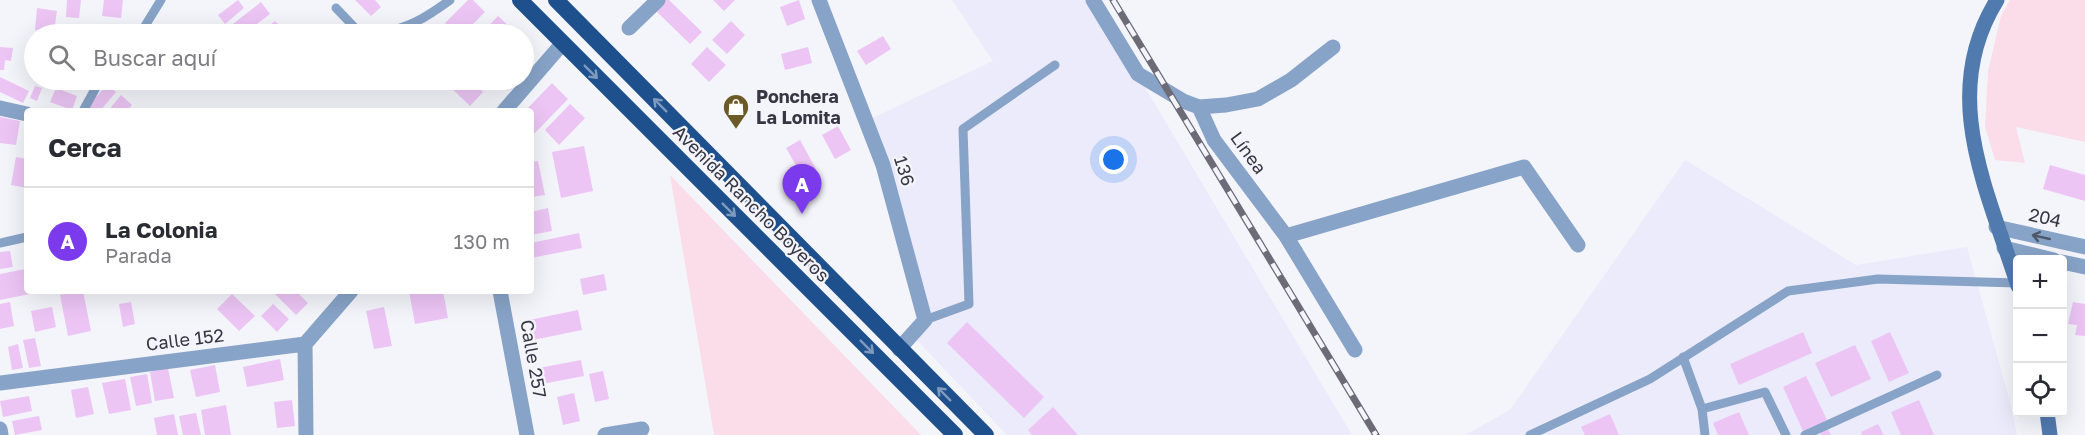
<!DOCTYPE html>
<html lang="es">
<head>
<meta charset="utf-8">
<style>
  :root { --surface:#fff; --page:#f2f2f3; --text:#2b2b33; --muted:#7c7c81; --line:#e1e1e2; --accent:#7c3aed }
  body { margin:0; font-family:"Golos Text",sans-serif; background:var(--page); color:var(--text) }
  .controls { position:absolute; right:18px; bottom:18px; display:grid; overflow:hidden; border-radius:6px; box-shadow:0 6px 24px #0002 }
  .controls button { width:54px; height:54px; display:grid; place-items:center; padding:0; border:0; border-bottom:2px solid var(--line); background:var(--surface); color:var(--text); font:30px sans-serif }
  .you { position:absolute; left:1114px; top:160px; width:21px; height:21px; margin:-15px; border:4px solid #fff; border-radius:50%; background:#1a73e8; box-shadow:0 0 0 9px #1a73e833 }
  .badge { display:grid; place-items:center; width:39px; height:39px; border-radius:50%; background:var(--accent); color:#fff; font-size:20px; font-weight:700 }
  .pin { position:absolute; translate:-50% -50px; filter:drop-shadow(0 2px 3px #0008) }
  .pin::after { content:''; position:absolute; top:32px; width:21px; height:18px; background:inherit; clip-path:polygon(0 0,100% 0,50% 100%) }
  .list { margin:0; padding:0; list-style:none }
  h2 { display:flex; justify-content:space-between; align-items:center; height:78px; margin:0; padding:0 24px; font-size:26px }
  h2 small { font-size:20px; font-weight:400; color:var(--muted) }
  .list li { display:grid; grid-template-columns:39px 1fr auto; gap:18px; align-items:center; box-sizing:border-box; height:108px; padding:0 24px; border-top:2px solid var(--line) }
  .list b { display:block; font-size:22px; white-space:nowrap }
  .list p { margin:0; font-size:20px; white-space:nowrap; color:var(--muted) }
  .list em { font-size:20px; font-style:normal; color:var(--muted) }
  .icon { flex:none; width:33px; height:33px; fill:none; stroke:currentColor; stroke-width:2; stroke-linecap:round; stroke-linejoin:round }
  .map { position:relative; flex:none; width:2085px; height:435px; overflow:hidden }
  .search { position:absolute; background:var(--surface); box-shadow:0 6px 24px #0002; left:24px; top:24px; width:510px; height:66px; display:flex; align-items:center; gap:15px; box-sizing:border-box; padding:0 21px; border-radius:33px; color:var(--muted); font-size:22px }
  .panel { position:absolute; background:var(--surface); box-shadow:0 6px 24px #0002; left:24px; top:108px; width:510px; height:186px; border-radius:6px }
  .map>svg:first-child { display:block }
  .built { fill:#ebebfb }
  .green { fill:#fadde8 }
  .building { fill:#ecc5f5 }
  .lines { fill:none; stroke-linecap:round; stroke-linejoin:round }
  .service { stroke:#87a3c7; stroke-width:9 }
  .minor { stroke:#87a3c7; stroke-width:15 }
  .secondary { stroke:#517aae; stroke-width:15 }
  .trunk { stroke:#1d508c; stroke-width:16 }
  .rail-casing { stroke:#6c6b77; stroke-width:7 }
  .rail { stroke:#f4f4fb; stroke-width:4.5; stroke-dasharray:14; stroke-linecap:butt }
  .oneway { stroke:#7e9abe }
  .oneway2 { stroke:#4f576b }
  .labels { text-anchor:middle; stroke-width:4.5; stroke-linejoin:round; paint-order:stroke }
  .poi-label { font-size:18px; font-weight:bold; fill:#373643; stroke:#f4f4fb; text-anchor:start }
  .street-label { font-size:18px; fill:#373643; stroke:#f4f4fb }
</style>
</head>
<body>
<div class="map">
<svg width="2085" height="435" viewBox="0 0 2085 435">
  <rect width="100%" height="100%" fill="#f4f4fb"/>
  <path class="built" d="M952,0H1093L1352,435H1007L912,335L925,320L866,121L993,61Z
    M1685,160L1856,265L1967,247L2010,402L2017,435H1465L1510,410Z"/>
  <path class="green" d="M2010,0H2085V142L2016,127L2025,163L1995,160L1985,127L1988,71L2001,16Z
    M670,175L921,435H714Z"/>
  <path class="building" d="M67,0H81L79,18L66,17Z
    M104,0H123L121,18L102,16Z
    M238,0L244,8L225,24L218,15Z
    M355,0H375L381,7L371,16Z
    M468,0H473L485,12L463,34H457L445,23Z
    M664,0H669L702,32L690,44L655,10Z
    M713,0H735L724,11Z
    M799,0L805,19L787,26L780,7Z
    M261,2L270,14L244,34H235L229,27Z
    M37,8L57,11L54,32L35,30Z
    M498,16L517,34H481Z
    M275,21L287,34H259Z
    M731,21L745,35L727,54L712,40Z
    M883,36L891,49L866,65L857,51Z
    M0,47L13,48L11,61L5,60L4,70H0Z
    M707,47L726,65L709,82L691,64Z
    M808,47L812,63L785,70L781,54Z
    M0,77L29,91L23,103L0,92Z
    M445,80H470L483,92L470,106L444,81Z
    M552,83L568,99L533,135L531,133V111H525Z
    M107,85L116,92L100,111H91L87,107Z
    M35,86L42,88L37,101L30,98Z
    M56,88L77,96L72,110L50,102Z
    M121,95L132,105L127,111H108Z
    M570,104L585,118L559,145L545,130Z
    M0,117L20,121L16,145L0,143Z
    M838,126L851,150L835,159L822,135Z
    M800,140L816,169L802,176L786,148Z
    M584,146L593,191L561,198L552,152Z
    M16,157L27,159V188L11,185Z
    M538,161L545,195L531,197V162Z
    M2050,165L2085,175V201L2043,189Z
    M548,208L552,231L531,235V212Z
    M579,233L582,248L531,258V243Z
    M10,251L13,267L0,269V252Z
    M25,269L27,291H29L30,294L0,300V274Z
    M604,274L607,290L583,295L580,279Z
    M83,291L91,331L68,336L60,295Z
    M277,291H296L308,303L296,315L274,293Z
    M409,291H443L448,318L415,324Z
    M232,294L255,316L239,331L217,309Z
    M10,302L14,326L0,329V304Z
    M131,302L135,324L123,327L119,304Z
    M2073,302L2085,304V336L2075,335L2077,325L2068,324Z
    M273,304L289,319L277,332L261,316Z
    M52,307L56,327L35,332L31,311Z
    M384,307L392,346L374,349L366,311Z
    M578,310L582,330L533,340L529,320Z
    M967,322L1044,397L1024,418L947,343Z
    M1803,332L1812,353L1739,385L1730,364Z
    M1890,332L1909,373L1889,382L1871,341Z
    M35,338L41,366L29,368L23,340Z
    M18,344L23,368L12,370L8,347Z
    M1855,345L1871,379L1831,397L1815,363Z
    M280,359L284,380L247,387L243,367Z
    M581,360L584,376L542,384L539,368Z
    M215,365L220,392L196,397L190,370Z
    M168,368L174,398L155,401L150,372Z
    M603,371L609,399L595,402L589,374Z
    M147,374L152,403L136,406L130,377Z
    M1806,376L1827,420L1824,421L1831,435H1821L1816,425L1803,431L1783,387Z
    M125,379L131,410L109,414L102,383Z
    M88,387L94,414L76,418L71,390Z
    M574,393L580,421L563,425L557,397Z
    M29,396L32,411L3,417L0,401Z
    M292,400L295,426L277,428L274,402Z
    M1919,400L1934,435H1901L1891,412Z
    M226,405L231,435H205L201,410Z
    M1053,407L1078,435H1032L1028,430Z
    M1739,412L1749,435H1718L1713,423Z
    M196,413L201,435H183L179,416Z
    M174,414L178,435H157L154,418Z
    M1610,414L1619,435H1585L1581,427Z
    M39,416L42,430L15,435L12,421Z
    M1878,424L1884,435H1862L1861,432Z"/>
  <g class="lines">
    <path class="service" d="M336,8L357,30L375,34
      M140,34L161,0
      M378,34C410,27 424,19 450,0
      M83,111L100,80
      M0,243L27,237
      M925,320L969,304L963,129L1055,65
      M1683,357L1702,409L1705,435
      M1702,409L1765,392L1786,435
      M1530,435L1650,379L1788,291L1878,279L2017,283
      M1805,435L1937,375"/>
    <path class="minor" d="M819,0L883,165L925,320L899,349
      M1093,0L1138,74L1183,101L1199,107L1226,105L1258,99L1291,80L1333,47
      M629,28L658,0
      M1199,107L1214,140L1286,236L1355,350
      M0,108L27,114
      M504,111L562,44
      M1996,227L2085,247
      M1286,236L1524,167L1578,245
      M2004,248L2054,260
      M2062,262L2085,267
      M500,291L527,435
      M305,344L306,435
      M0,383L305,344L351,291
      M0,429L1,435
      M605,435L642,429"/>
    <path class="secondary" d="M1997,0C1938,95 1988,191 2018,286
      M2047,412L2050,435"/>
    <path class="trunk" d="M520,0L955,435
      M556,0L986,435"/>
    <g class="rail-casing">
      <path id="rail" d="M1113,0L1376,435"/>
    </g>
    <use href="#rail" class="rail"/>
  </g>
  <defs><path id="oneway-shaft" d="M-6 0H5M1.5-3L5.5 0L1.5 3" fill="none" stroke-width="1.6" stroke-linecap="round" stroke-linejoin="round" transform="scale(1.5)"/></defs>
  <g class="oneway">
    <use href="#oneway-shaft" transform="translate(591 72) rotate(45)"/>
    <use href="#oneway-shaft" transform="translate(660 105) rotate(-135)"/>
    <use href="#oneway-shaft" transform="translate(729 210) rotate(45)"/>
    <use href="#oneway-shaft" transform="translate(867 347) rotate(45)"/>
    <use href="#oneway-shaft" transform="translate(944 394) rotate(-135)"/>
  </g>
  <use class="oneway2" href="#oneway-shaft" transform="translate(2041 237) rotate(-167)"/>
  <defs>
    <g id="shop-pin" transform="scale(1.35)"><path d="M0 17L-7.5 6A9.5 9.5 0 1 1 7.5 6Z" fill="#6b5a28" stroke="#f4f4fb"/><path d="M-5-2.5h2.3a2.7 3.5 0 0 1 5.4 0H5L5.5 6h-11ZM-1.5-2.5h3a1.5 2.3 0 0 0-3 0Z" fill="#fff"/></g>
  </defs>
  <g fill-rule="evenodd">
    <use href="#shop-pin" x="736" y="107"/>
  </g>
  <g class="labels">
    <g class="poi-label">
      <text x="756" y="103">Ponchera<tspan x="756" dy="21">La Lomita</tspan></text>
    </g>
    <g class="street-label">
      <text transform="translate(1248 153) rotate(54)" y="6">Línea</text>
      <text transform="translate(904 171) rotate(73)" y="6">136</text>
      <text transform="translate(751 204) rotate(45)" y="6">Avenida Rancho Boyeros</text>
      <text transform="translate(2045 218) rotate(13)" y="6">204</text>
      <text transform="translate(185 340) rotate(-7)" y="6">Calle 152</text>
      <text transform="translate(533 359) rotate(80)" y="6">Calle 257</text>
    </g>
  </g>
</svg>
<div class="controls">
<button>+</button>
<button>−</button>
<button><svg class="icon" aria-label="locate" viewBox="0 0 24 24"><circle cx="12" cy="12" r="6"/><path d="M12 2v4M12 18v4M2 12h4M18 12h4"/></svg></button>
</div>
<div class="you"></div>
<div class="pin badge" style="left:802px;top:214px">A</div>
<div class="search"><svg class="icon" aria-label="search" viewBox="0 0 24 24"><circle cx="10" cy="10" r="6"/><path d="M15 15l6 6"/></svg>Buscar aquí</div>
<section class="panel">
<h2>Cerca<small></small></h2>
<ul class="list">
<li><span class="badge">A</span><div><b>La Colonia</b><p>Parada</p></div><em>130 m</em></li>
</ul>
</section>
</div>
</body>
</html>
